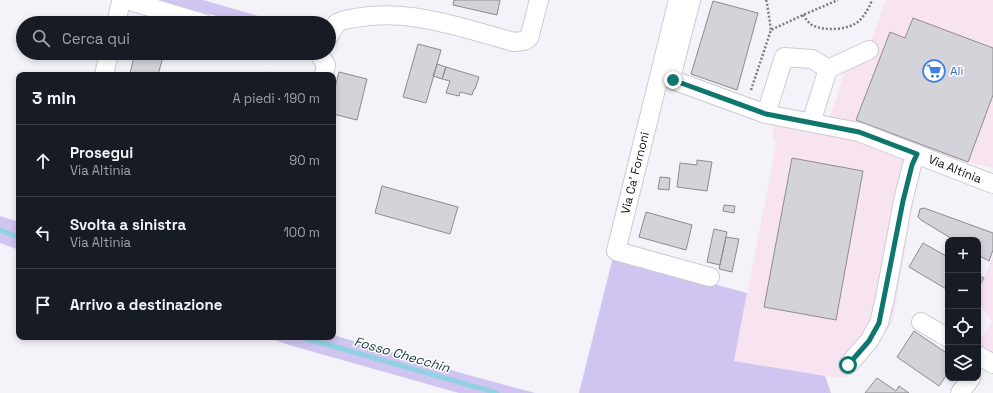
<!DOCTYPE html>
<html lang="it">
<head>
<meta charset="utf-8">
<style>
  :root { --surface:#171b24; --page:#20242c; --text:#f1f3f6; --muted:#9ea1a6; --line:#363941 }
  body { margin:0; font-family:"Space Grotesk",sans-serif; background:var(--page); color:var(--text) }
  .controls { position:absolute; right:12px; bottom:12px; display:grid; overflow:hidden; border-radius:8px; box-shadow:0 2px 6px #0003 }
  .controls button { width:36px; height:36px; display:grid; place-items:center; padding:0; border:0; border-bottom:1px solid var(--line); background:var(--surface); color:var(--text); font:20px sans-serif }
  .stop { position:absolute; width:12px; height:12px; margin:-9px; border:3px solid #0f766e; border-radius:50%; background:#fff }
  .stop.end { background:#0f766e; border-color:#fff; box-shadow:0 1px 4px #0008 }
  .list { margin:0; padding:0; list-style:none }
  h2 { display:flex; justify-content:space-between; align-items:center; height:52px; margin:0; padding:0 16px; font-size:17px }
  h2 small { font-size:13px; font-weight:400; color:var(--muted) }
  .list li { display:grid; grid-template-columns:26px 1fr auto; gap:12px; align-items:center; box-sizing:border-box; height:72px; padding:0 16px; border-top:1px solid var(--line) }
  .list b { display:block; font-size:15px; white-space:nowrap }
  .list p { margin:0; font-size:13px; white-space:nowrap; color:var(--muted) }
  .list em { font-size:13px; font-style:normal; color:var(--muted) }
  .icon { flex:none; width:22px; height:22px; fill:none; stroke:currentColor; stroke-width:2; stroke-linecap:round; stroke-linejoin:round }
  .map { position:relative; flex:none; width:993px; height:393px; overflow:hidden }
  .search { position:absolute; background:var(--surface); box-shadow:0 2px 6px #0003; left:16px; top:16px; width:320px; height:44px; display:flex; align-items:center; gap:10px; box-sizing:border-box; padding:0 14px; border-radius:22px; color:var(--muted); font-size:15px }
  .panel { position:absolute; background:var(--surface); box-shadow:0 2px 6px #0003; left:16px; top:72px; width:320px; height:268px; border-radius:8px }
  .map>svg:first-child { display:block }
  .commercial { fill:#f8e3f1 }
  .green { fill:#d0c4f0 }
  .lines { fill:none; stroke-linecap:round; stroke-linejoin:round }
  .stream { stroke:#90d2e3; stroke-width:5 }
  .building { fill:#d5d3da; stroke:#8d8b92 }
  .minor-casing { stroke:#cdcbd2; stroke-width:20 }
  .path { stroke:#7d7c81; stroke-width:2.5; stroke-dasharray:2 2; stroke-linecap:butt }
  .minor { stroke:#fff; stroke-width:18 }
  .route { stroke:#0f766e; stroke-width:5 }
  .labels { text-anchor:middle; stroke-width:3; stroke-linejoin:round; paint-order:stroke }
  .shop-label { font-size:12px; fill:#366cbe; stroke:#fff; text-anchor:start }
  .street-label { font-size:12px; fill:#0f0e11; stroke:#fff }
  .water-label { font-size:13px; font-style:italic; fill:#14353d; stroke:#fff }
</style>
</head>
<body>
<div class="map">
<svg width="993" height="393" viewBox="0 0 993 393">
  <rect width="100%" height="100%" fill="#f4f3fa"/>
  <path class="commercial" d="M886,0H993V168L923,150L907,236L893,322L846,378L825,376L734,361L776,145L772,134L778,111L829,121L850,54L871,41Z
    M993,256V355L978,346V342L992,323L978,302V294Z"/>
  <path class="green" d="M154,0H203L276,21L275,23H244Z
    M0,216L19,222V250L0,243Z
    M613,257L747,293L734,361L825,376L831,393H579Z
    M333,335L468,375L535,393H459L289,345L267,337H333Z"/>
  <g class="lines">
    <path class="stream" d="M0,230L19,237
      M301,337L497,393"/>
  </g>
  <path class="building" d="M454,0H500L497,15L453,5Z
    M713,1L758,13L737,90L691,74Z
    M913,18L993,48V95L968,162L856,120L890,32L905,38Z
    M418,44L441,50L426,103L403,97Z
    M135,53H164L158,75H137L130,73Z
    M437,64L446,67L442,79L433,76Z
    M446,67L479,77L475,89H474L472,95L460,92L459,96L446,93L450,81L442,79Z
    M266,72L277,75H266Z
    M339,72L367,79L357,120L333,114V96Z
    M792,158L863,171L836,320L764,307Z
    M697,160L712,162L707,191L677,187L680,163L697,165Z
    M660,177L670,178L669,190L658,189Z
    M382,186L458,207L450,234L375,213Z
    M724,205L735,206L734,213L723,211Z
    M924,208L993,233V250L989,261L978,255V240H954L921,220L918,217L920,209Z
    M646,212L692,225L686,250L639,237Z
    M714,229L727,232L720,265L707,262Z
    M726,237L739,239L732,272L719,269Z
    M923,243L948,257V290L909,267Z
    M978,275L984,278L978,288Z
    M914,331L948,354V373L939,386L897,357Z
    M877,378L896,391L899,386L909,393H865Z"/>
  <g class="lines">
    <g class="minor-casing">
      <path id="minor" d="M126,0L203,23
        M678,0L616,251L710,277
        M691,0L672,74L673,80L766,114L859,132L993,184
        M116,23L121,2L126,0
        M329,36C331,32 334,27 337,23C341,20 349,19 355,18C408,8 463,28 514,42L524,41L529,38L539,0
        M320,55L326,65L324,75
        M828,69L869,50
        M104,75L109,53
        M766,114L784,57L812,59L828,69L815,110L812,123
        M921,322L948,338
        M978,355L993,364
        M848,365L869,341L879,323L885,298L903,201L912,165L917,154
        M960,393L971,378"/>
    </g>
    <path class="path" d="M766,0L767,3L771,30
      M803,15C806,19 809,24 814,26C826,31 849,30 859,21C865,15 869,8 872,0
      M751,90L771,30L803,15L838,0"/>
    <use href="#minor" class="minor"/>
  </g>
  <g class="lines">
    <path class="route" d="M673,80L766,114L859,132L917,154L912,165L903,201L879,323L869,341L848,365"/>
  </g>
  <defs>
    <g id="supermarket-ring" transform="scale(1.15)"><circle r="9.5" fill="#fff" stroke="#3f7fe0" stroke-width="1.5"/><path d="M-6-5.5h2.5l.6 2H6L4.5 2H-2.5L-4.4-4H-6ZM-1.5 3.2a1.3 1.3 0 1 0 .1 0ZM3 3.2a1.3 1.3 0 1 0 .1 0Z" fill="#3f7fe0"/></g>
  </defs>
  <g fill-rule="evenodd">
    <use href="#supermarket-ring" x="934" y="71"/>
  </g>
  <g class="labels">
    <g class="shop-label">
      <text x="950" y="75">Alì</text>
    </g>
    <g class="street-label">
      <text transform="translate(955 169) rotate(22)" y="4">Via Altinia</text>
      <text transform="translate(635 173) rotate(-76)" y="4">Via Ca' Fornoni</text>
    </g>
    <g class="water-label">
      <text transform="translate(402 354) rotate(16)" y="5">Fosso Checchin</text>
    </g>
  </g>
</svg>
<div class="controls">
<button>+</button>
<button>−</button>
<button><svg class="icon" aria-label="locate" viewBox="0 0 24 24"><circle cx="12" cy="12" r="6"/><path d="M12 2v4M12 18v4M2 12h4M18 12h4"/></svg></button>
<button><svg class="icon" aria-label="layers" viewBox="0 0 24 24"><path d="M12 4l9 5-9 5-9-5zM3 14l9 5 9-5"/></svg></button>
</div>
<div class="stop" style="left:848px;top:365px"></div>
<div class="stop end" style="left:673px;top:80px"></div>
<div class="search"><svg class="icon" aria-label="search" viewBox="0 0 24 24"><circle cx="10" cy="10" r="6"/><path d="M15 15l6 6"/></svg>Cerca qui</div>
<section class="panel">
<h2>3 min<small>A piedi · 190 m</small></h2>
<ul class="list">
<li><svg class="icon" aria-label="ahead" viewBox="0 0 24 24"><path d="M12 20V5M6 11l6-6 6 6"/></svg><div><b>Prosegui</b><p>Via Altinia</p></div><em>90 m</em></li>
<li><svg class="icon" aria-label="left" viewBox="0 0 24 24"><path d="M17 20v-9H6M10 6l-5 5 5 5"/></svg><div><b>Svolta a sinistra</b><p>Via Altinia</p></div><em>100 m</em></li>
<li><svg class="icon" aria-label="arrive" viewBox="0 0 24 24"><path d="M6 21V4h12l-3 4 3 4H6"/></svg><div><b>Arrivo a destinazione</b></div></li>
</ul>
</section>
</div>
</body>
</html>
